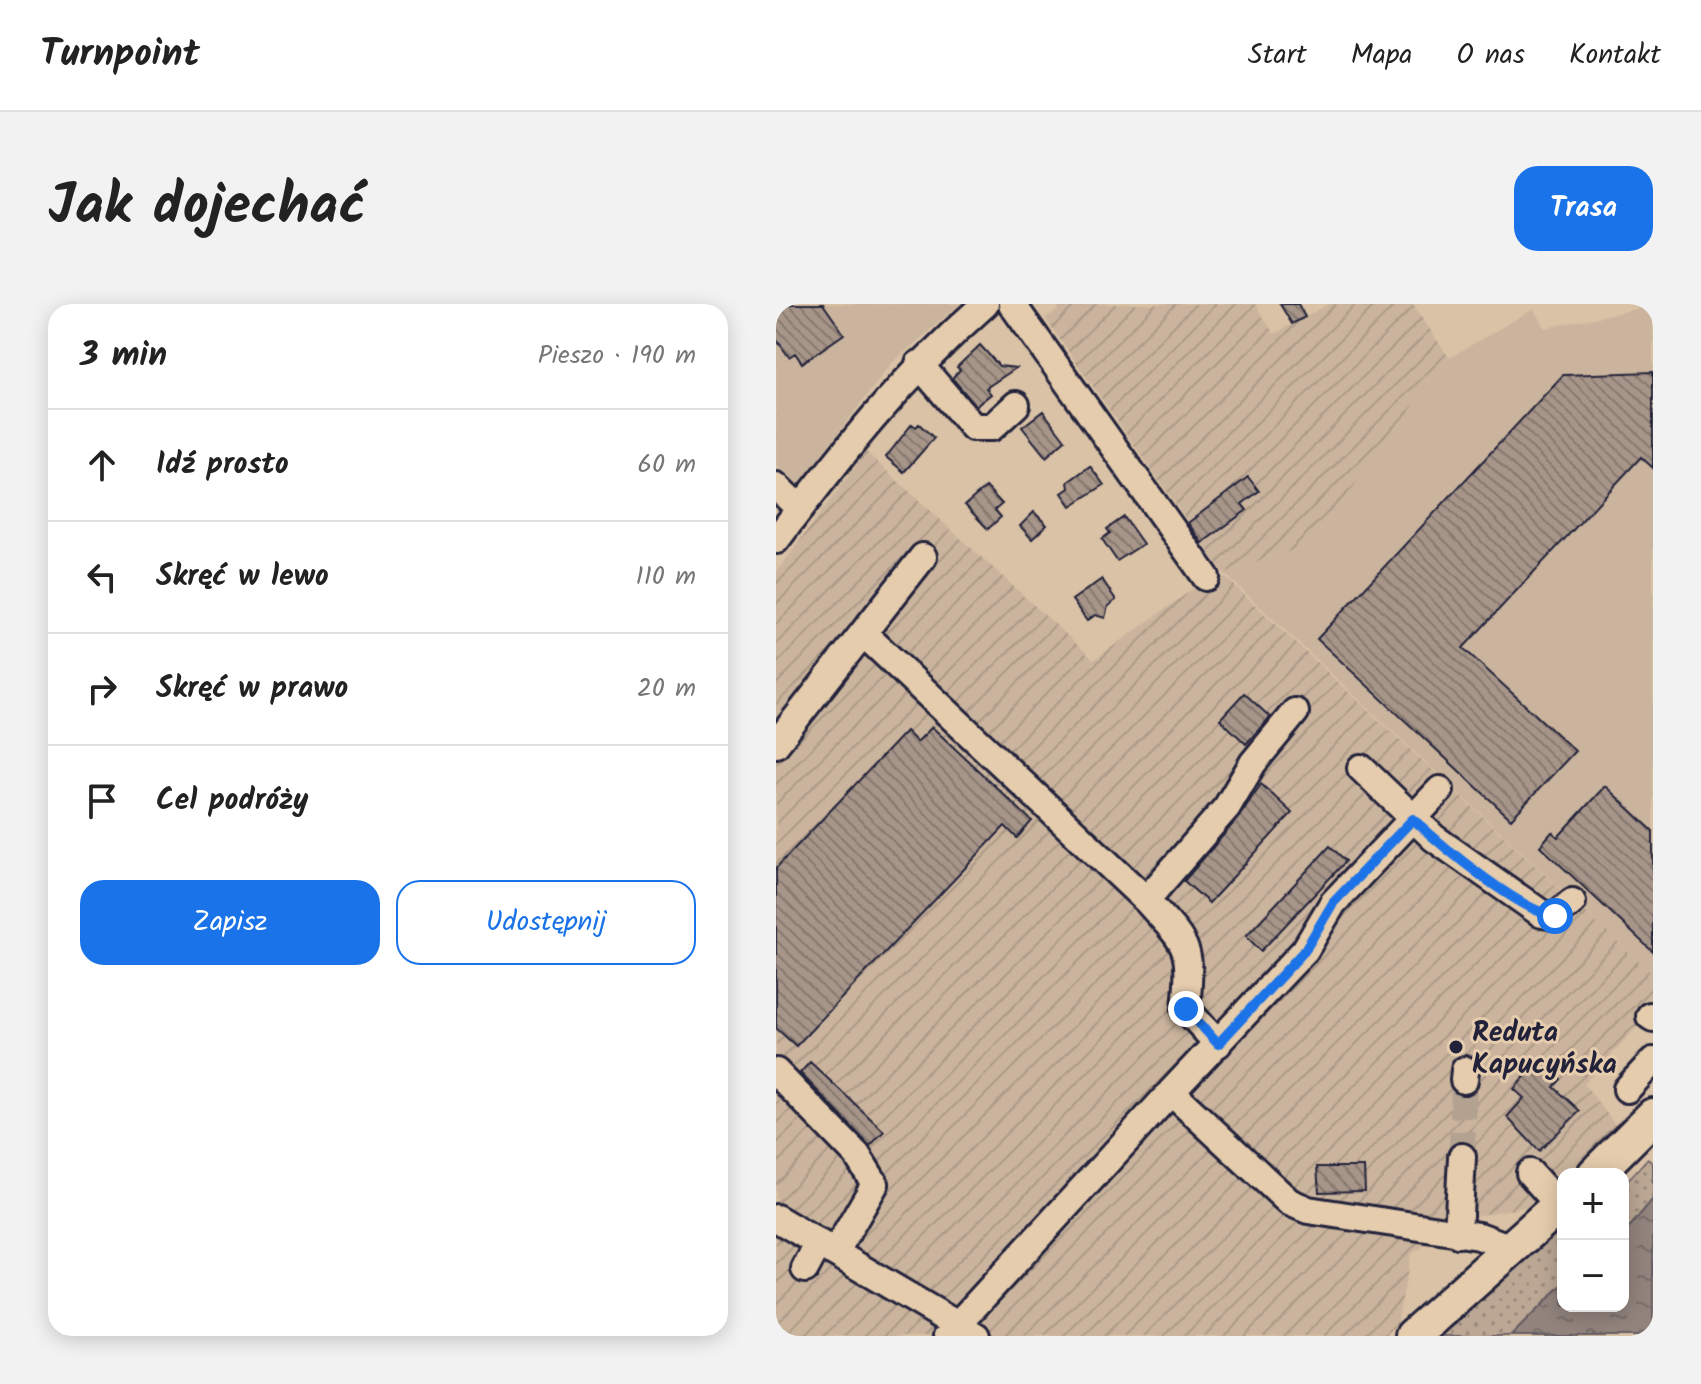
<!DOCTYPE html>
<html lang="pl">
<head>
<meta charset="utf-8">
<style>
  :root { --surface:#fff; --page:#f2f2f2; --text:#222; --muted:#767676; --line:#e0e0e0; --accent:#1a73e8 }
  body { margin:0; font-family:Kalam,sans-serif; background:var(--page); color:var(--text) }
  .controls { position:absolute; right:24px; bottom:24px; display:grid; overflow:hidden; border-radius:16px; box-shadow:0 4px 20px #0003 }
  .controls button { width:72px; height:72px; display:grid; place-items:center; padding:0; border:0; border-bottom:2px solid var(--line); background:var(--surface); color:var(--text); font:40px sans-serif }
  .stop { position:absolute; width:24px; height:24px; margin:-18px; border:6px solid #1a73e8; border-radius:50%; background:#fff }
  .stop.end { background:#1a73e8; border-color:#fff; box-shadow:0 2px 8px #0008 }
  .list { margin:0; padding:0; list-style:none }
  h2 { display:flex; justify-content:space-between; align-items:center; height:104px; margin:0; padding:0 32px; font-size:34px }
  h2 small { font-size:26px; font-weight:400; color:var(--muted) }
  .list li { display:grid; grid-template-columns:52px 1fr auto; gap:24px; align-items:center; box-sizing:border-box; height:112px; padding:0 32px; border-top:2px solid var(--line) }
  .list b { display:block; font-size:30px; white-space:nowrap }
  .list em { font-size:26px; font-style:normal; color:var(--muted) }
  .actions { display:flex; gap:16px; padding:24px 32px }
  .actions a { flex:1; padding:18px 0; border:2px solid var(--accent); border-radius:24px; text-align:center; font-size:28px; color:var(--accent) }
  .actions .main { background:var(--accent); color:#fff }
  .icon { flex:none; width:44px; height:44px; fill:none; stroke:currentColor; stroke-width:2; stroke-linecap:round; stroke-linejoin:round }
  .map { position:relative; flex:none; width:877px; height:1032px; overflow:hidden; border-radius:24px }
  header { display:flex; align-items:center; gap:48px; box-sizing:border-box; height:112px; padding:0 40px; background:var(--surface); border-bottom:2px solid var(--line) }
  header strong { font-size:38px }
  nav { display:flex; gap:44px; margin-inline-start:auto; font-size:28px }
  .intro { display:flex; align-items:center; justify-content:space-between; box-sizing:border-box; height:192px; padding:0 48px }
  h1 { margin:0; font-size:56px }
  .button { padding:20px 36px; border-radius:24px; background:var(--accent); color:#fff; font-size:28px; font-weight:700 }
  main { display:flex; gap:48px; padding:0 48px }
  aside { flex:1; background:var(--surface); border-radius:24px; box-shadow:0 4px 20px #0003 }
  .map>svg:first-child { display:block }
  .built { fill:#cab49d }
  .industrial { fill:url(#industrial-furrows) }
  .grass { fill:url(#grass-dots); stroke:#6e6468; stroke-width:2 }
  .water { fill:url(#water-ripples); stroke:#655d63; stroke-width:2 }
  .building { fill:url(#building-back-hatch); stroke:#22223b; stroke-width:2 }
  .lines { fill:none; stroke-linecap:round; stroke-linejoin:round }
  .minor-tunnel { stroke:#b4a291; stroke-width:26; stroke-dasharray:26 13; stroke-linecap:butt }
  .minor-casing { stroke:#22223b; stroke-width:32 }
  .major-casing { stroke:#22223b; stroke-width:40 }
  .minor { stroke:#e5ccad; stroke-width:26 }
  .major { stroke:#e5ccad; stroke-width:34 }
  .route { stroke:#1a73e8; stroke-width:10 }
  .poi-dot { fill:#22223b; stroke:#e5ccad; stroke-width:3 }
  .labels { text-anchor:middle; stroke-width:6; stroke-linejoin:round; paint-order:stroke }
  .poi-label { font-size:28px; font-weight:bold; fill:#22223b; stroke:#e5ccad; text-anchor:start }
</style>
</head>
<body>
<header>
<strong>Turnpoint</strong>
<nav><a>Start</a><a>Mapa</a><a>O nas</a><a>Kontakt</a></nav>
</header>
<div class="intro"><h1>Jak dojechać</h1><a class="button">Trasa</a></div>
<main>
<aside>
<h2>3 min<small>Pieszo · 190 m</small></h2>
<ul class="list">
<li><svg class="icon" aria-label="ahead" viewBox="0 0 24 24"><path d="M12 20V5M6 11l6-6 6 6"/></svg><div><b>Idź prosto</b></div><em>60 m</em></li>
<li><svg class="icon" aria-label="left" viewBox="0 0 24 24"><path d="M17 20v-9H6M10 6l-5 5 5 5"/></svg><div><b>Skręć w lewo</b></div><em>110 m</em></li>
<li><svg class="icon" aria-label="right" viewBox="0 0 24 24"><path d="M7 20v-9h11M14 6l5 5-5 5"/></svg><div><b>Skręć w prawo</b></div><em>20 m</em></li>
<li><svg class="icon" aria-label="arrive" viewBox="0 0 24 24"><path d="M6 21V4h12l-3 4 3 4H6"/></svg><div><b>Cel podróży</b></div></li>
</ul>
<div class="actions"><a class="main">Zapisz</a><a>Udostępnij</a></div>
</aside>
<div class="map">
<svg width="877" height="1032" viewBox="0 0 877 1032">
  <defs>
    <pattern id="industrial-furrows" width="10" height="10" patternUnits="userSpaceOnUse" patternTransform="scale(2)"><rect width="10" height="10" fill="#cab49d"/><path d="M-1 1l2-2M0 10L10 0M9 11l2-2" fill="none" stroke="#ad9a88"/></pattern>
    <pattern id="grass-dots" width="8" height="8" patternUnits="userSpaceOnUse" patternTransform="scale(2)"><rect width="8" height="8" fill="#bba794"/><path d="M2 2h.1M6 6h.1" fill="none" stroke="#98887a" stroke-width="1.8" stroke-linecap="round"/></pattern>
    <pattern id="water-ripples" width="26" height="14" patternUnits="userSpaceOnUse" patternTransform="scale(2)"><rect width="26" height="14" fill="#92847d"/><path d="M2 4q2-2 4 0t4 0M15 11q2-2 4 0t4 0" fill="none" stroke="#776c68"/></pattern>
    <pattern id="building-back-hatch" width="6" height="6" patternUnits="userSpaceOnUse" patternTransform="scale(2)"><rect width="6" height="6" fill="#a69588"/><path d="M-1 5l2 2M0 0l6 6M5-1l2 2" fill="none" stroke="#877970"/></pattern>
  </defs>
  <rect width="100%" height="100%" fill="#d9c2a6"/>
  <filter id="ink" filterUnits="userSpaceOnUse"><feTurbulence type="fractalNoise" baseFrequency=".0125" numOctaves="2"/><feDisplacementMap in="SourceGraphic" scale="16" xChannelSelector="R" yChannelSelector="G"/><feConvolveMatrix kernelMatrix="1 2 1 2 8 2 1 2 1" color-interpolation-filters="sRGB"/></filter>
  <g filter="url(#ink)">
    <path class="built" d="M0,0H184L115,60L19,185L0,160Z
      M870,3L877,9V671L448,269L535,240L673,54L757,5L769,24Z"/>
    <path class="industrial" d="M280,0H479L498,30L553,0H637L673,54L535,240L448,269L269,14L283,6Z
      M90,148L318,356L420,283L449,273L877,671V706L808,780L840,822L754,902L699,912L635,950L621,1020L609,1032H0V269Z"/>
    <path class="grass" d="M871,855L877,859V895L847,931V882Z
      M787,913V980L735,1032H654Z"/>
    <path class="water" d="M877,895V1032H735L787,980V1002H847V931Z"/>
    <path class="building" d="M0,0H47L68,30L26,59L19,49L13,53L0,35Z
      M504,0H522L529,13L516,20Z
      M204,41L223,62L240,64L210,84L215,90L200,102L176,74L184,66L181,63Z
      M877,68V164L865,153L687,344L799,447L735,515L541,335L787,71Z
      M267,107L289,136L270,153L246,123Z
      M136,120L140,123L143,120L158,134L128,168L110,153Z
      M314,162L328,181L295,202L286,189L293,184L292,178Z
      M472,173L483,187L466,200L471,206L426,239L412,219Z
      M210,183L226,200L219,206L225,213L212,225L189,201Z
      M258,208L271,221L256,235L244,222Z
      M348,213L367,240L341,257L326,235L334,229L331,225Z
      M326,275L340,296L332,302L329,314L319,311L311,317L296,296Z
      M468,389L494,413L470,440L444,415Z
      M156,423L256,517L241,534L229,522L20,742L0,724V564L130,427L141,438Z
      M485,480L516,509L433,599L408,577L463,513Z
      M829,482L877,527V648L764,542L776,528L782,533Z
      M554,542L570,557L485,647L470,632Z
      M34,758L108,827L94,842L24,769Z
      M767,760L785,775L778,783L804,807L763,847L731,813L748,794L738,785L754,767L758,770Z
      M541,863H588L589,887L543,888Z"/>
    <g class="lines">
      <path class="minor-tunnel" d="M686,853L688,776"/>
      <g class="minor-casing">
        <path id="minor" d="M236,0L430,273
          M143,60L197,123H216L240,101
          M0,182L24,205
          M0,236C67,148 125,74 209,0
          M87,329L147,253
          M0,440L87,329L370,596C413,643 416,641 410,705L442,740
          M585,464L658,534L766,610L779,612L796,598
          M370,596L451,503L477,459L519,408
          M874,712L877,714
          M0,768L81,851L99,880L59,949
          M688,776L689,766
          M851,785L877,757
          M395,788L529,646L557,599L664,486
          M754,869L783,901
          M0,914L200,1032
          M682,930L686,853
          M29,965L43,939
          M171,1032L395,788L513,898L532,906L703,932L735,944"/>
      </g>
      <g class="major-casing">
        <path id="major" d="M819,870L877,812
          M637,1032L787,898"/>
      </g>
      <use href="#minor" class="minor"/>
      <use href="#major" class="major"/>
    </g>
  </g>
  <g class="lines" filter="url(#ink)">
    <path class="route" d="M410,705L442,740L529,646L557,599L637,515C665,541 743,607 779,612"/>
  </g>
  <circle class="poi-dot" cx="680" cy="743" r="8"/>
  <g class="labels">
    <g class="poi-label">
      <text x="696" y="737">Reduta<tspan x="696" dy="32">Kapucyńska</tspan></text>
    </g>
  </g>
</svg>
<div class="controls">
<button>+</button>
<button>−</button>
</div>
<div class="stop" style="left:779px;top:612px"></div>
<div class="stop end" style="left:410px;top:705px"></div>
</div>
</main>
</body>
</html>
